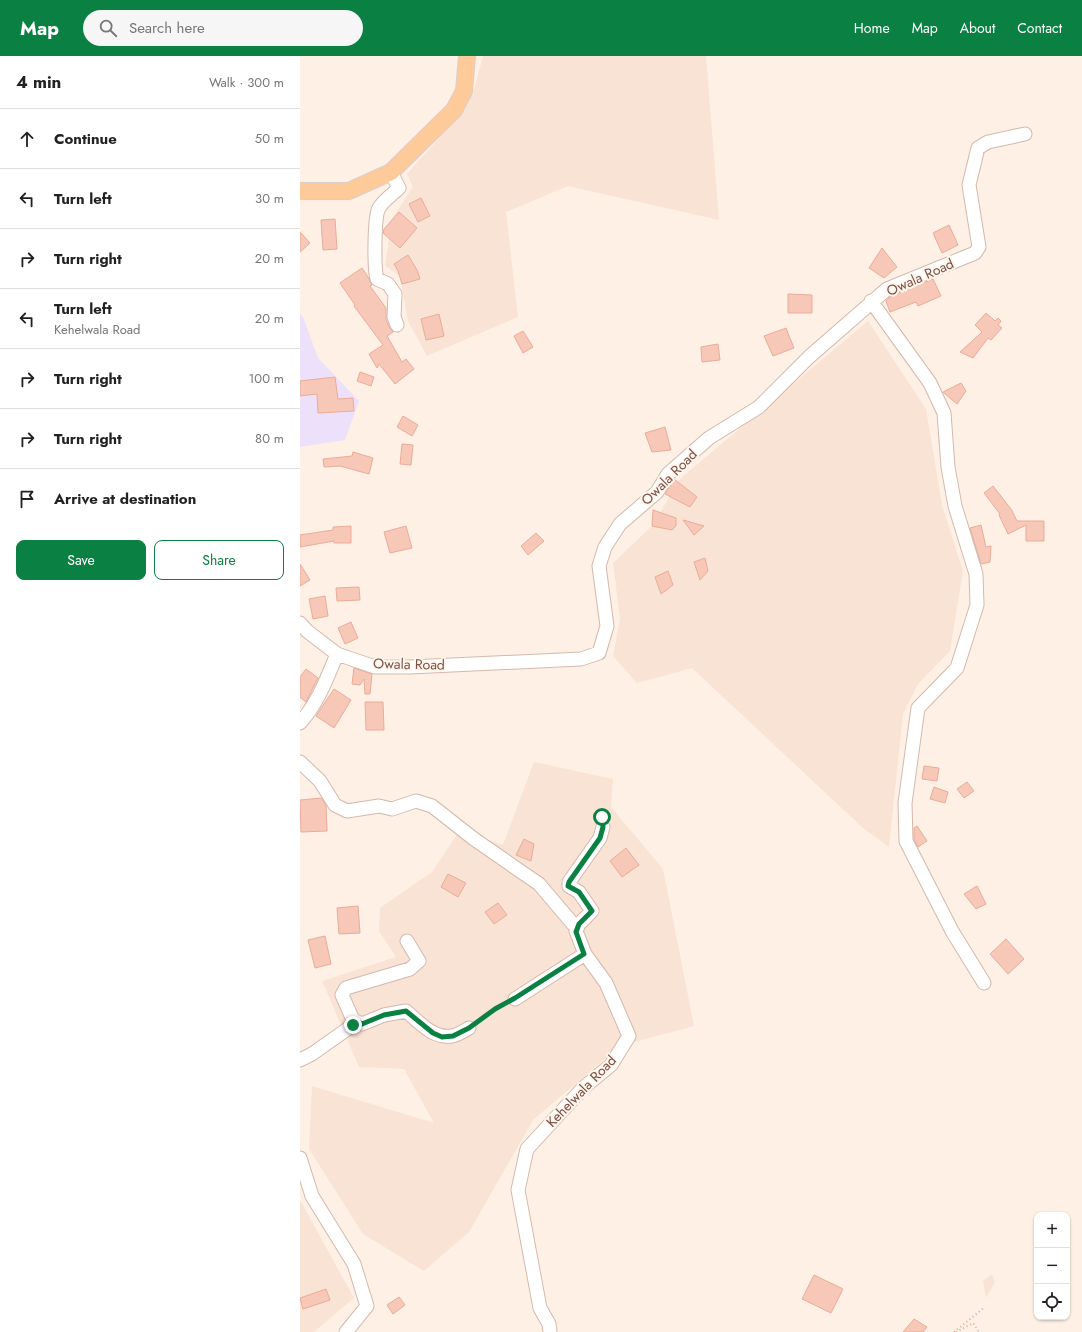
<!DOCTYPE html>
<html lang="en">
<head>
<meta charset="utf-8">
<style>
  :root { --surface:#fff; --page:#f6f6f6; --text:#222; --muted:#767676; --line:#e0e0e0; --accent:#0b8043 }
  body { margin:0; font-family:Jost,sans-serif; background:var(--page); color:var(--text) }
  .controls { position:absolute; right:12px; bottom:12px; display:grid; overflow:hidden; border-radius:8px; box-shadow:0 1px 3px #0004 }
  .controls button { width:36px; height:36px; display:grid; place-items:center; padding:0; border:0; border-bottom:1px solid var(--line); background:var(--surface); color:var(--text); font:20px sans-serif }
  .stop { position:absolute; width:12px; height:12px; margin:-9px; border:3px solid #0b8043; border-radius:50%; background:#fff }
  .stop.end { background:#0b8043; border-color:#fff; box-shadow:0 1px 4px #0008 }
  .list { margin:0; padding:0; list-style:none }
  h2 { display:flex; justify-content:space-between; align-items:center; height:52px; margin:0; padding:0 16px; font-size:17px }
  h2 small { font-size:13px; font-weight:400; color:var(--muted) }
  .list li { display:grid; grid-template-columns:26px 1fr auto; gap:12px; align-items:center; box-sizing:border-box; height:60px; padding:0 16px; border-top:1px solid var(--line) }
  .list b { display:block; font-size:15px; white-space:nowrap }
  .list p { margin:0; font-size:13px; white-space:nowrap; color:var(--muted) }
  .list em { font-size:13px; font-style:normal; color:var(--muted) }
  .actions { display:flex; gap:8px; padding:12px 16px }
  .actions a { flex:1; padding:9px 0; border:1px solid var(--accent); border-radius:8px; text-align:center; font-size:14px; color:var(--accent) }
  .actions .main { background:var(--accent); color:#fff }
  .icon { flex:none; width:22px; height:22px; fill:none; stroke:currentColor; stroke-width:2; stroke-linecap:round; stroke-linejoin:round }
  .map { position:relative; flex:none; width:782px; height:1276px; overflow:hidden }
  header { display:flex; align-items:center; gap:24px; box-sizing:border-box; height:56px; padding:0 20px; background:var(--accent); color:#fff }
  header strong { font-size:19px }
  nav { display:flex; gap:22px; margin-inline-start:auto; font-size:14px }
  .search { width:280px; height:36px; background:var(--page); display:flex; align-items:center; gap:10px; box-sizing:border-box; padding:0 14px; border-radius:22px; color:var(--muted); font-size:15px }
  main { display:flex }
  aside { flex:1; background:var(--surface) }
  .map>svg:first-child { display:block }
  .residential { fill:#f9e3d4 }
  .education { fill:#ede0fb }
  .building { fill:#f7c8b8; stroke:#ebab97 }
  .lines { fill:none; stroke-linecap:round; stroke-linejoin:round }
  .minor-casing { stroke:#d4b8ab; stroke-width:15 }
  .major-casing { stroke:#dacecb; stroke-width:18 }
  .path { stroke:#dcab9b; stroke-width:2; stroke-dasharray:1 3; stroke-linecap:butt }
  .minor { stroke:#fff; stroke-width:13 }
  .major { stroke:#ffca9a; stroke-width:16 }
  .route { stroke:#0b8043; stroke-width:5 }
  .labels { text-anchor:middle; stroke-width:4; stroke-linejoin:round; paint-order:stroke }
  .street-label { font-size:14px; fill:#7a5146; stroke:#fff5ec }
</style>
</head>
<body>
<header>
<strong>Map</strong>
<div class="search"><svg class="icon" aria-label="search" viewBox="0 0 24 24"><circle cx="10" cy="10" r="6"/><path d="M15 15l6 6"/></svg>Search here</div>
<nav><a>Home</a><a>Map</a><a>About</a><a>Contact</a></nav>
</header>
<main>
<aside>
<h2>4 min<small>Walk · 300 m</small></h2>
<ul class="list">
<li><svg class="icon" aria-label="ahead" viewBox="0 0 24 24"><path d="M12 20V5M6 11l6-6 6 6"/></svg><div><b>Continue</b></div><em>50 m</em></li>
<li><svg class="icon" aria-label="left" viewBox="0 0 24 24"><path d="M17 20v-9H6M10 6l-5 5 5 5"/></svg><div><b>Turn left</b></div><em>30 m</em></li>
<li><svg class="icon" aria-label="right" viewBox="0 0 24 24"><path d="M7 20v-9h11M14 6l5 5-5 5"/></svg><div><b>Turn right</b></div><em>20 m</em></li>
<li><svg class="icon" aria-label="left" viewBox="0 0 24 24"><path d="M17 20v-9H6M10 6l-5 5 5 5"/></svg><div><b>Turn left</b><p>Kehelwala Road</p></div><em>20 m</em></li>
<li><svg class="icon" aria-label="right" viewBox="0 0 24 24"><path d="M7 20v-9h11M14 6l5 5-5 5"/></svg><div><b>Turn right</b></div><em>100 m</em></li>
<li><svg class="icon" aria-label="right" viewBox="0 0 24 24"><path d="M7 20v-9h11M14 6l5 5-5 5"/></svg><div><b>Turn right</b></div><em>80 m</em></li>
<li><svg class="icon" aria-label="arrive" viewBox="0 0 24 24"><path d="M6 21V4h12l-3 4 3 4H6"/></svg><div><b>Arrive at destination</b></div></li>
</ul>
<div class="actions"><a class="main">Save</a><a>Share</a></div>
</aside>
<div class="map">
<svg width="782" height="1276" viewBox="0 0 782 1276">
  <rect width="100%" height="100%" fill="#fef0e4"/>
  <path class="residential" d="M183,0H406L419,164L268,130L206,156L218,261L127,300L108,265L100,220L85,210L92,163L113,131L107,118L163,55L174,34Z
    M568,265L626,353L642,449L663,515L650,595L618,628L603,658L589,791L563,772L392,612L337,627L313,600L320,563L313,507L352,470L381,422Z
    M234,706L313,723L311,751L363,813L394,970L320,990L233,1064L169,1176L124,1215L63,1178L9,1093L12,1030L134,1067L104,1013L59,1011L22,925L96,901L79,875L80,852L132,816L160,774L203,789Z
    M0,1144L54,1242L14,1276H0Z
    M692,1218L695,1226L686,1242L683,1225Z"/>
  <path class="education" d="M0,258L3,261L18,302L59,345L45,384L0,391Z"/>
  <path class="building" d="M121,142L130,160L118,166L109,148Z
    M99,156L117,172L100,192L83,177L84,173Z
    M35,163L37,193L23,194L21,164Z
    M649,169L658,189L642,197L633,177Z
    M0,176L10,187L0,196Z
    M582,192L597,211L584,222L569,212Z
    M108,199L117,214L120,223L102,228L98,215L94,208Z
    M62,212L68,221L72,229L70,230L86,252V264L90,272L93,276L87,280L102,306L106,303L114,313L95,328L79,308L77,312L69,298L83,289L54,250L55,249L40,227Z
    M633,223L641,240L618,250L616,246L590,256L586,245L591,240Z
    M488,238L512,239V257H488Z
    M686,257L695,265L698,262L701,265L698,269L702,272L691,284L688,282L673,302L660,296L682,276L675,269Z
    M139,258L144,280L126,284L121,263Z
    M486,272L494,292L473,300L464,280Z
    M223,275L233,291L223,297L214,280Z
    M418,288L420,304L402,306L401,291Z
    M60,316L74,321L71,330L57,325Z
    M35,321L38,343L53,342L54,355L18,357L17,338L0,340V325Z
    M661,327L666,335L657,348L643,336Z
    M103,360L118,369L112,380L97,371Z
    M365,371L371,394L352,396L345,377Z
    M102,388L113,389L111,409L100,408Z
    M53,396L73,402L69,418L40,410L24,411L23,403L52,400Z
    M374,423L397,441L390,451L365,438Z
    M693,430L711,453L717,465H744V485H726V469L708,478L699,459L700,458L684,437Z
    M353,454L376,462V470L372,474L352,470Z
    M383,464L404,470L394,479Z
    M681,469L686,491L691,490L690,506L681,508L670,472Z
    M51,470V487H34V485L0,491V479L33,474V471Z
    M106,470L112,492L90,497L84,476Z
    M236,477L244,485L228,499L221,490Z
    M405,502L408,515L400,524L394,506Z
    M0,508L10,524L0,530Z
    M368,515L373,529L361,538L355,521Z
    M59,531L60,544L37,545L36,532Z
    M25,540L28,560L13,563L9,543Z
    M51,566L58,582L45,588L38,572Z
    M54,612L72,618L70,638H65L64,623L60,629L52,628Z
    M6,613L18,622L6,646L0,641V621Z
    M34,633L51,644L34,672L16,660Z
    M65,646H83L84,674H66Z
    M624,710L639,712L637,725L622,723Z
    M667,726L674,735L664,742L657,733Z
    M634,731L648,736L645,747L630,743Z
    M21,742L26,749L27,775L1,776L0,744Z
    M617,770L627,785L618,791L614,783V772Z
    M224,783L234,788L231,805L216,799Z
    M326,792L339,809L322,821L310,805Z
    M148,818L166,827L158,841L141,831Z
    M677,830L686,848L676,853L664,838Z
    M198,847L207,859L194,868L185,856Z
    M58,850L60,877L39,878L37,852Z
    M25,880L31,908L15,912L8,884Z
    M706,883L724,903L708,918L690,898Z
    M514,1219L543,1233L531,1257L502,1243Z
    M26,1233L30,1244L3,1253L0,1242Z
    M99,1241L105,1249L93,1258L87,1249Z
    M614,1263L627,1271L623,1276H603Z"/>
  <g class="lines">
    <g class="minor-casing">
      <path id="minor" d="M91,116L99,132C94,137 82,146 79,152C74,160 74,214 77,223L88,228L95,238L94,261L97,269
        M571,245L630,327L644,357L648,411L655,450L676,518L677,549L657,612L618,652L605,747L606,785L652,875L684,927
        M0,567L7,575L37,598L75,611H110L281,603L299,597L307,570L299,510L305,491L320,468L357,436L368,418L409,382L459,351L509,301L587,233L675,197L679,191L669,129L678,92L688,86L725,78
        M0,667C18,647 27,622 37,598
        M0,706L20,725L35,749L47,755L79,750L92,753L116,745L132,750L174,783L239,828L273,868H279L292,855L279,836L269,830V826L300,782L303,771
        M215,943L285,898
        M53,964L62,968L84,959L106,955C119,966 133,983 152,980C158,979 164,975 169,972
        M0,1004L12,998L53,969V964L42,939L46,932L110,913L119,905L107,885
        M0,1102L12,1140L54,1208L67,1250L46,1276
        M250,1276L249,1268L240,1252L218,1134L227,1093L283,1032L311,1009L329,980L306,927L285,898L276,875L279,868"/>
    </g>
    <g class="major-casing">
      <path id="major" d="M0,135H49L91,116L154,54L164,35L167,0"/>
    </g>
    <path class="path" d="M177,966L195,953L205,948
      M654,1276L685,1251
      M656,1276L673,1267L679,1276"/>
    <use href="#minor" class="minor"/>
    <use href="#major" class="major"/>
  </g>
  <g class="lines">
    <path class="route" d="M53,969L54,964L62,968L84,959L106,955L133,977L142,981L153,980L169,972L195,953L215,942L284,898L276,876L279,868L292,855L279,836L268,830L269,826L300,782L303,771L302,761"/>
  </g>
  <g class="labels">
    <g class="street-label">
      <text transform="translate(620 221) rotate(-24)" y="5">Owala Road</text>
      <text transform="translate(369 421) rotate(-45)" y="5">Owala Road</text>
      <text transform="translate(109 608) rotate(1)" y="5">Owala Road</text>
      <text transform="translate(281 1035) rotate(-46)" y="5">Kehelwala Road</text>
    </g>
  </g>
</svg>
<div class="controls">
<button>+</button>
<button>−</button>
<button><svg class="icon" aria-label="locate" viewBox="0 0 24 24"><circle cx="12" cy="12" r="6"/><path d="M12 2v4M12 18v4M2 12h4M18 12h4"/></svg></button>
</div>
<div class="stop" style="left:302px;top:761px"></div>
<div class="stop end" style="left:53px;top:969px"></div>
</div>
</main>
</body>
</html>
